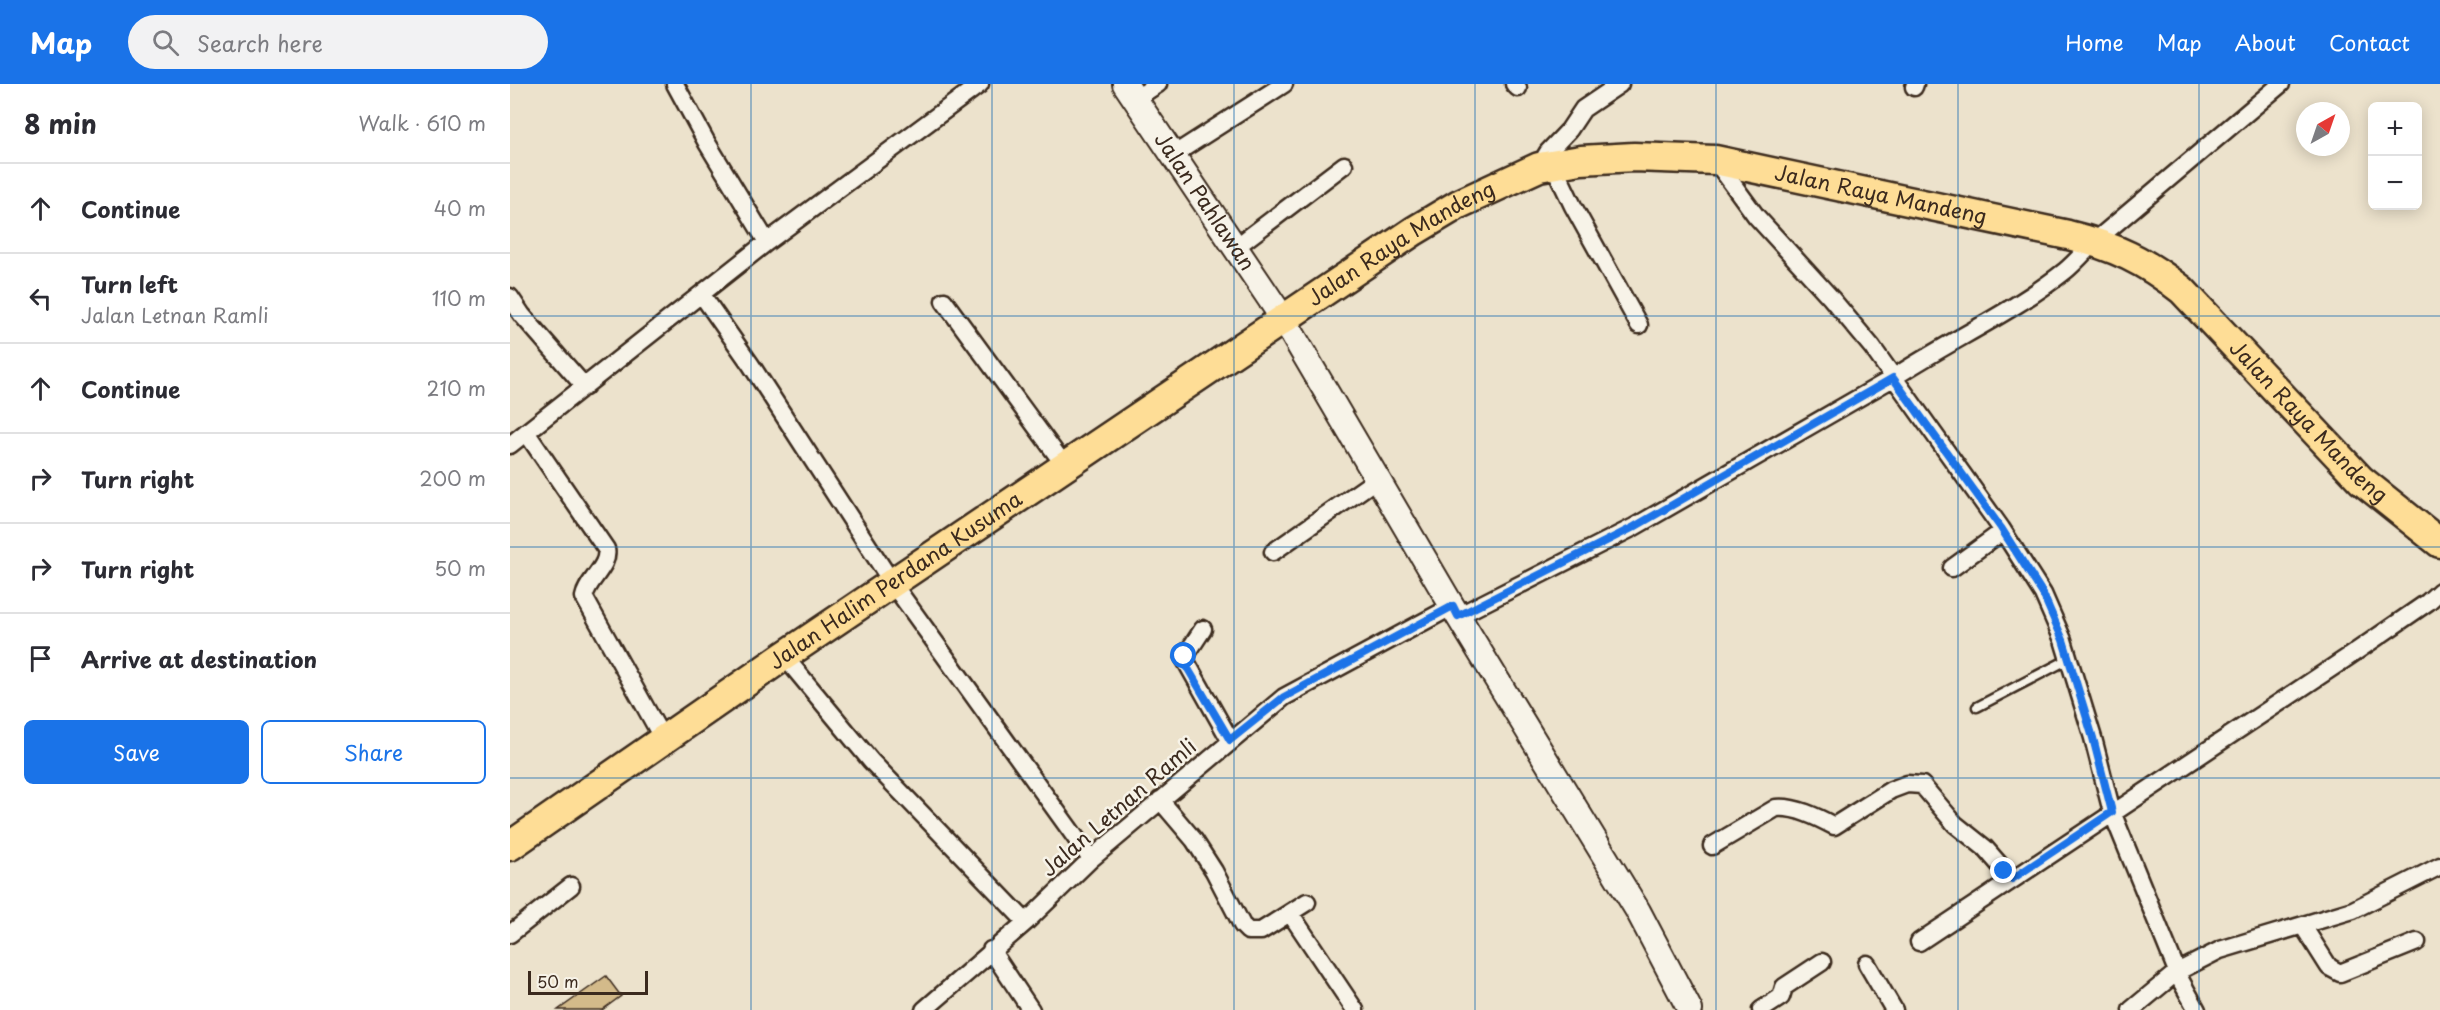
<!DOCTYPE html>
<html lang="en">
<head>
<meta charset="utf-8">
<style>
  :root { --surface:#fff; --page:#f2f2f3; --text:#2b2b33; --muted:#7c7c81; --line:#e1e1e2; --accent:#1a73e8 }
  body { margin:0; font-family:"Playpen Sans",sans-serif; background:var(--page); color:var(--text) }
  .controls { position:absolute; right:18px; top:18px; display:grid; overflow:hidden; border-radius:9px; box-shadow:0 3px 15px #0003 }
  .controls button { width:54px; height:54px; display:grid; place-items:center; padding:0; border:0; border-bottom:2px solid var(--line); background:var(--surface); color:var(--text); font:30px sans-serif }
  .compass { position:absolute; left:1786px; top:18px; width:54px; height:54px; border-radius:50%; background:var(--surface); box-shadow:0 3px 15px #0003; rotate:40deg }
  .scale { position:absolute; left:18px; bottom:15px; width:120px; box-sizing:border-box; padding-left:6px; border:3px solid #3b2a1e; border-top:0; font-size:16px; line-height:21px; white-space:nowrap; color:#3b2a1e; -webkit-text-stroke:4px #f7f3e8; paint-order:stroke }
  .stop { position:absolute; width:18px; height:18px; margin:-14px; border:4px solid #1a73e8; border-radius:50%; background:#fff }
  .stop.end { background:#1a73e8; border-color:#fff; box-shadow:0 2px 6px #0008 }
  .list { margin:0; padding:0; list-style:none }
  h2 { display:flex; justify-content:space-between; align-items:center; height:78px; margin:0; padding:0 24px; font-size:26px }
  h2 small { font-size:20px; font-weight:400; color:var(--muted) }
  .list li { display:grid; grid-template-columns:39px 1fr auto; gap:18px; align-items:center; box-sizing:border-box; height:90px; padding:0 24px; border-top:2px solid var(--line) }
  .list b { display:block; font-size:22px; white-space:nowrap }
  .list p { margin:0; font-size:20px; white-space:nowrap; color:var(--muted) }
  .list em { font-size:20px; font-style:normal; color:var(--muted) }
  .actions { display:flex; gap:12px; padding:18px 24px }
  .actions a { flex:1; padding:14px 0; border:2px solid var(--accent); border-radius:9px; text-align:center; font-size:21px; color:var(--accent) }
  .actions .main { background:var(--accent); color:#fff }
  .icon { flex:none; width:33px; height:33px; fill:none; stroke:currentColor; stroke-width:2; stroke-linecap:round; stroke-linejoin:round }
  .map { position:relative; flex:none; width:1930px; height:926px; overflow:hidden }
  header { display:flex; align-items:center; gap:36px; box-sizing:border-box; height:84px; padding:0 30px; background:var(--accent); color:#fff }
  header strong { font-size:28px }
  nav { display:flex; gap:33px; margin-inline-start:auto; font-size:21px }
  .search { width:420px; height:54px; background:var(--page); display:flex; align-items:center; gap:15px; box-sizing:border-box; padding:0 21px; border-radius:33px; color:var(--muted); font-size:22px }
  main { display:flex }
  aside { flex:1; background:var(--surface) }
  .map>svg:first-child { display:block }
  .building { fill:#d3ba8a; stroke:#3b2a1e; stroke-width:1.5 }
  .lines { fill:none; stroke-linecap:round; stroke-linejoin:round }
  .service-casing { stroke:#3b2a1e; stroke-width:13 }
  .minor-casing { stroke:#3b2a1e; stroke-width:21 }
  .secondary-casing { stroke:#3b2a1e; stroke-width:28 }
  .trunk-casing { stroke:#3b2a1e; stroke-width:33 }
  .service { stroke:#f7f3e8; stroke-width:8 }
  .minor { stroke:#f7f3e8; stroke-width:16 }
  .secondary { stroke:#f7f3e8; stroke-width:24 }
  .trunk { stroke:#fedd96; stroke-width:28 }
  .route { stroke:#1a73e8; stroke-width:8 }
  .grid { fill:none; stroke:#1f6fb2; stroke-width:1.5; stroke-opacity:0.55 }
  .labels { text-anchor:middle; stroke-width:5; stroke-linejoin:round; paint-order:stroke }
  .street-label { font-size:21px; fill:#3b2a1e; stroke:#f7f3e8 }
</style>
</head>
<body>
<header>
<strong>Map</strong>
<div class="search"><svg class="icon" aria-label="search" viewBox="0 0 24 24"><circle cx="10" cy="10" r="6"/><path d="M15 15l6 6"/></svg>Search here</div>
<nav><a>Home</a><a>Map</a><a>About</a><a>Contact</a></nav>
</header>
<main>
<aside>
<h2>8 min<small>Walk · 610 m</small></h2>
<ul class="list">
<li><svg class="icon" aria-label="ahead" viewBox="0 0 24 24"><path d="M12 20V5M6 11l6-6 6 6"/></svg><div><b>Continue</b></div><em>40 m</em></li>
<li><svg class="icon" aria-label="left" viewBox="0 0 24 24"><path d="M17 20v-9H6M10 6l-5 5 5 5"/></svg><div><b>Turn left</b><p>Jalan Letnan Ramli</p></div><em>110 m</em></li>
<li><svg class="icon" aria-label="ahead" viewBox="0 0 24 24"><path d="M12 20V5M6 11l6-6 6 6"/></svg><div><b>Continue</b></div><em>210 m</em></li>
<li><svg class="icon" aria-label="right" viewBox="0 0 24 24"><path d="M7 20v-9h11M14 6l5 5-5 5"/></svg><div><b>Turn right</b></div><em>200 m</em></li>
<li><svg class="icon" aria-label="right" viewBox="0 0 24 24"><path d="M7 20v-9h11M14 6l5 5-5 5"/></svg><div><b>Turn right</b></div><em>50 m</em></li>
<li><svg class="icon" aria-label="arrive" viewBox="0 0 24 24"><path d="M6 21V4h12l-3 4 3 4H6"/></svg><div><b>Arrive at destination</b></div></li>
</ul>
<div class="actions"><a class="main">Save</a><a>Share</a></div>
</aside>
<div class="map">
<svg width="1930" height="926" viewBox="0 0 1930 926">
  <rect width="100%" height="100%" fill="#ece2cc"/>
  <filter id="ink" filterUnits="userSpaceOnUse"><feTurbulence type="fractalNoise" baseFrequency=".0167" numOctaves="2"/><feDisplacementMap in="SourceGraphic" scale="12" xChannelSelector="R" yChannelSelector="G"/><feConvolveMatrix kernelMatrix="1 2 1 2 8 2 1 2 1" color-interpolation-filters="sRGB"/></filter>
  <g filter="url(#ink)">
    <path class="building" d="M96,892L111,912L92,926H48Z"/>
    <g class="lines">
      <g class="service-casing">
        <path id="service" d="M1467,623L1559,575"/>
      </g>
      <g class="minor-casing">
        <path id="minor" d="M165,0L197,59L257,158
          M1004,0L1008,4
          M1404,3L1405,0
          M625,15L648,0
          M663,71L774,0
          M1205,76L1246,132L1321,214L1362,263L1491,444L1533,510L1553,556L1583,654L1602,728L1671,897L1687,926
          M1043,80L1063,122L1129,241
          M1029,83L1038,68L1059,46L1073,25L1110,0
          M726,163L834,81
          M192,211L241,281L383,500L581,775
          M0,213L12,231L75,303
          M434,217L555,382
          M16,348L96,465C100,482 77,496 74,513L153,655
          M0,361L257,158L470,0
          M763,468L867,395
          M1442,484L1493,447
          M948,532L1124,443L1383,294C1439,257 1502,229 1555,187C1566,178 1575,167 1585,157L1771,0
          M693,545L674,574L720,656
          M274,572L361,677L516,838
          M650,716L684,756L704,787L732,841L738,847H751L797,818
          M1202,762L1266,724C1285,722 1307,733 1324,742L1381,706L1397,700L1412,701L1445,740L1475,764L1502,795
          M780,829L845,926
          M1793,842L1819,883L1830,889L1907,858
          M0,850L61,802
          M1409,858L1838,573L1918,518L1930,507
          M481,866L521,926
          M1357,880L1384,926
          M414,926L516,838L581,775L774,613L943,522
          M1251,926L1271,913L1274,903L1312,878
          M1621,926L1667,888L1710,866L1843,826L1930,782"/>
      </g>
      <g class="secondary-casing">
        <g id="secondary">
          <path id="s1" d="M615,0L774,236L948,532L1128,827L1180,926"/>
        </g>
      </g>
      <g class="trunk-casing">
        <g id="trunk">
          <path id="s2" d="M0,762L274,572L904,147L949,120L1029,83L1071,76L1124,73L1205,76L1558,151C1604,162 1635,177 1672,206L1851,396L1930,459"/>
        </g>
      </g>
      <use href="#service" class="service"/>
      <use href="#minor" class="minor"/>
      <use href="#secondary" class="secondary"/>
      <use href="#trunk" class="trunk"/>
    </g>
  </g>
  <g class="lines" filter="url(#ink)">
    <path class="route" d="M674,572V578L720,656L774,613L943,522L948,532L1124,443L1383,294L1491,444L1533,510L1553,556L1583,654L1602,728L1502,795L1494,787"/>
  </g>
  <path class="grid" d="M241,0V926M482,0V926M724,0V926M965,0V926M1206,0V926M1448,0V926M1689,0V926M0,232H1930M0,463H1930M0,694H1930"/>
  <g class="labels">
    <g class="street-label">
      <text dy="7" stroke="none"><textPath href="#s2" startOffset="1580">Jalan Raya Mandeng</textPath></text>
      <text dy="7" stroke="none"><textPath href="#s1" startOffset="142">Jalan Pahlawan</textPath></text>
      <text dy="7" stroke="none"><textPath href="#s2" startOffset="1076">Jalan Raya Mandeng</textPath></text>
      <text dy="7" stroke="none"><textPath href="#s2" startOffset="2082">Jalan Raya Mandeng</textPath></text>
      <text dy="7" stroke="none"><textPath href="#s2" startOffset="468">Jalan Halim Perdana Kusuma</textPath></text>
      <text transform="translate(609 724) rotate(-41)" y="7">Jalan Letnan Ramli</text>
    </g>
  </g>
</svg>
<div class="controls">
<button>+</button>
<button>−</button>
</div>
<svg class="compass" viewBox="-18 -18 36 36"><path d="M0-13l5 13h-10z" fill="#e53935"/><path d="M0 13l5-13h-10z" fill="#7c7c81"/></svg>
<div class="scale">50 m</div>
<div class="stop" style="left:674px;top:572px"></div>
<div class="stop end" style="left:1494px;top:787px"></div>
</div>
</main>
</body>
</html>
